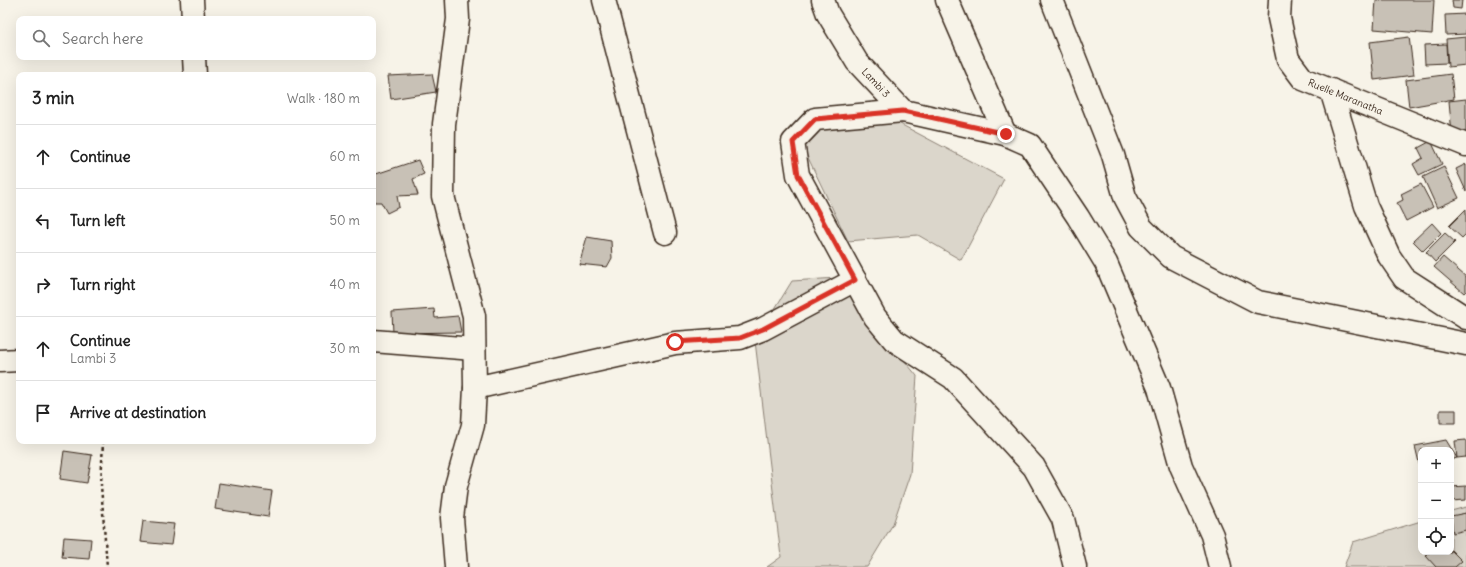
<!DOCTYPE html>
<html lang="en">
<head>
<meta charset="utf-8">
<style>
  :root { --surface:#fff; --page:#f6f6f6; --text:#222; --muted:#767676; --line:#e0e0e0 }
  body { margin:0; font-family:Delius,sans-serif; background:var(--page); color:var(--text) }
  .controls { position:absolute; right:12px; bottom:12px; display:grid; overflow:hidden; border-radius:8px; box-shadow:0 4px 16px #0002 }
  .controls button { width:36px; height:36px; display:grid; place-items:center; padding:0; border:0; border-bottom:1px solid var(--line); background:var(--surface); color:var(--text); font:20px sans-serif }
  .stop { position:absolute; width:12px; height:12px; margin:-9px; border:3px solid #d93025; border-radius:50%; background:#fff }
  .stop.end { background:#d93025; border-color:#fff; box-shadow:0 1px 4px #0008 }
  .list { margin:0; padding:0; list-style:none }
  h2 { display:flex; justify-content:space-between; align-items:center; height:52px; margin:0; padding:0 16px; font-size:17px }
  h2 small { font-size:13px; font-weight:400; color:var(--muted) }
  .list li { display:grid; grid-template-columns:26px 1fr auto; gap:12px; align-items:center; box-sizing:border-box; height:64px; padding:0 16px; border-top:1px solid var(--line) }
  .list b { display:block; font-size:15px; white-space:nowrap }
  .list p { margin:0; font-size:13px; white-space:nowrap; color:var(--muted) }
  .list em { font-size:13px; font-style:normal; color:var(--muted) }
  .icon { flex:none; width:22px; height:22px; fill:none; stroke:currentColor; stroke-width:2; stroke-linecap:round; stroke-linejoin:round }
  .map { position:relative; flex:none; width:1466px; height:567px; overflow:hidden }
  .search { position:absolute; background:var(--surface); box-shadow:0 4px 16px #0002; left:16px; top:16px; width:360px; height:44px; display:flex; align-items:center; gap:10px; box-sizing:border-box; padding:0 14px; border-radius:8px; color:var(--muted); font-size:15px }
  .panel { position:absolute; background:var(--surface); box-shadow:0 4px 16px #0002; left:16px; top:72px; width:360px; height:372px; border-radius:8px }
  .map>svg:first-child { display:block }
  .green { fill:#dbd6cb; stroke:#8b8074 }
  .building { fill:#c8c1b6; stroke:#3b2a1e }
  .lines { fill:none; stroke-linecap:round; stroke-linejoin:round }
  .street-casing { stroke:#3b2a1e; stroke-width:25 }
  .path { stroke:#3b2a1e; stroke-width:2.5; stroke-dasharray:3 3; stroke-linecap:butt }
  .street { stroke:#f7f3e8; stroke-width:22 }
  .route { stroke:#d93025; stroke-width:5 }
  .labels { text-anchor:middle; stroke-width:3; stroke-linejoin:round; paint-order:stroke }
  .street-label { font-size:10px; fill:#3b2a1e; stroke:#f7f3e8 }
</style>
</head>
<body>
<div class="map">
<svg width="1466" height="567" viewBox="0 0 1466 567">
  <rect width="100%" height="100%" fill="#f7f3e8"/>
  <filter id="ink" filterUnits="userSpaceOnUse"><feTurbulence type="fractalNoise" baseFrequency=".025" numOctaves="2"/><feDisplacementMap in="SourceGraphic" scale="8" xChannelSelector="R" yChannelSelector="G"/><feConvolveMatrix kernelMatrix="1 2 1 2 8 2 1 2 1" color-interpolation-filters="sRGB"/></filter>
  <g filter="url(#ink)">
    <path class="green" d="M885,116L1004,179L961,260L918,235L848,241L800,141L818,126Z
      M837,278L917,376L910,474L893,524L867,567H767L781,557L755,341L792,281Z
      M1466,507V567H1344L1353,542L1421,521V552H1451V511Z"/>
    <path class="building" d="M1376,0H1434L1432,34L1374,29Z
      M1452,0H1462L1461,9L1453,8Z
      M1466,14V34L1446,35L1445,15Z
      M1409,37L1414,75L1374,80L1370,42Z
      M1466,37V65L1448,67L1446,39Z
      M1446,44L1447,63L1425,64L1424,45Z
      M432,74L436,92L391,99L388,76Z
      M1451,74L1454,99L1409,107L1406,80Z
      M1466,99V132L1452,134L1449,101Z
      M1431,141L1442,164L1419,175L1413,164L1423,158L1418,148Z
      M418,160L424,174L413,179L418,195L397,196L399,207L387,213L381,202H374L373,175Z
      M1466,164V191L1456,169Z
      M1444,167L1459,198L1437,208L1423,177Z
      M1421,184L1433,207L1406,221L1397,203L1403,200L1401,194Z
      M1466,209V234L1462,238L1449,226Z
      M1432,223L1441,233L1423,251L1413,241Z
      M1445,233L1455,242L1435,262L1426,252Z
      M587,237L611,241L612,258L607,267L579,264Z
      M1443,257L1466,277V291L1464,293L1434,267Z
      M434,309L435,318L458,316L461,332L393,333L392,312Z
      M1440,410H1456V423H1440Z
      M1446,440L1457,458L1451,460V450H1421L1420,467L1415,446Z
      M1466,440V457L1457,458L1455,441Z
      M64,451L92,455L87,483L60,479Z
      M219,483L272,491L268,517L215,509Z
      M1466,486V500L1451,501V487Z
      M1466,513V530L1453,533L1451,516Z
      M143,521L174,524L171,545L140,542Z
      M64,537L91,539L89,559L62,557Z
      M1451,550L1462,561L1455,567H1436L1426,556L1430,552H1451Z"/>
    <g class="lines">
      <g class="street-casing">
        <g id="street">
          <path d="M192,0L193,19"/>
          <path d="M604,0L665,233"/>
          <path id="s1" d="M823,0L828,14L857,62L903,111L1005,134L1030,145L1078,217L1106,263L1159,388L1181,466L1212,535L1220,567"/>
          <path d="M947,0L1005,134"/>
          <path d="M1052,0L1113,155L1125,197L1141,227L1171,257L1258,302L1466,344"/>
          <path id="s2" d="M1280,0L1279,18L1288,59L1303,79L1466,145"/>
          <path d="M194,57L195,75"/>
          <path d="M1331,90L1366,206L1389,256L1404,278L1466,318"/>
          <path d="M903,111L815,119L793,142L798,175L875,317L894,340L953,378L1034,467L1063,519L1075,567"/>
          <path d="M373,341L474,349"/>
          <path d="M0,361L19,360"/>
          <path d="M475,388L675,343L740,338L763,329L855,280"/>
          <path d="M456,567L452,518L456,486L473,425L475,388L474,316L443,196L444,124L458,19L457,0"/>
        </g>
      </g>
      <path class="path" d="M103,441L101,485L107,567"/>
      <use href="#street" class="street"/>
    </g>
  </g>
  <g class="lines" filter="url(#ink)">
    <path class="route" d="M675,342L740,338L763,329L855,280L798,175L793,142L815,119L903,111L1006,134"/>
  </g>
  <g class="labels">
    <g class="street-label">
      <text dy="4" stroke="none"><textPath href="#s1" startOffset="99">Lambi 3</textPath></text>
      <text dy="4" stroke="none"><textPath href="#s2" startOffset="131">Ruelle Maranatha</textPath></text>
    </g>
  </g>
</svg>
<div class="controls">
<button>+</button>
<button>−</button>
<button><svg class="icon" aria-label="locate" viewBox="0 0 24 24"><circle cx="12" cy="12" r="6"/><path d="M12 2v4M12 18v4M2 12h4M18 12h4"/></svg></button>
</div>
<div class="stop" style="left:675px;top:342px"></div>
<div class="stop end" style="left:1006px;top:134px"></div>
<div class="search"><svg class="icon" aria-label="search" viewBox="0 0 24 24"><circle cx="10" cy="10" r="6"/><path d="M15 15l6 6"/></svg>Search here</div>
<section class="panel">
<h2>3 min<small>Walk · 180 m</small></h2>
<ul class="list">
<li><svg class="icon" aria-label="ahead" viewBox="0 0 24 24"><path d="M12 20V5M6 11l6-6 6 6"/></svg><div><b>Continue</b></div><em>60 m</em></li>
<li><svg class="icon" aria-label="left" viewBox="0 0 24 24"><path d="M17 20v-9H6M10 6l-5 5 5 5"/></svg><div><b>Turn left</b></div><em>50 m</em></li>
<li><svg class="icon" aria-label="right" viewBox="0 0 24 24"><path d="M7 20v-9h11M14 6l5 5-5 5"/></svg><div><b>Turn right</b></div><em>40 m</em></li>
<li><svg class="icon" aria-label="ahead" viewBox="0 0 24 24"><path d="M12 20V5M6 11l6-6 6 6"/></svg><div><b>Continue</b><p>Lambi 3</p></div><em>30 m</em></li>
<li><svg class="icon" aria-label="arrive" viewBox="0 0 24 24"><path d="M6 21V4h12l-3 4 3 4H6"/></svg><div><b>Arrive at destination</b></div></li>
</ul>
</section>
</div>
</body>
</html>
